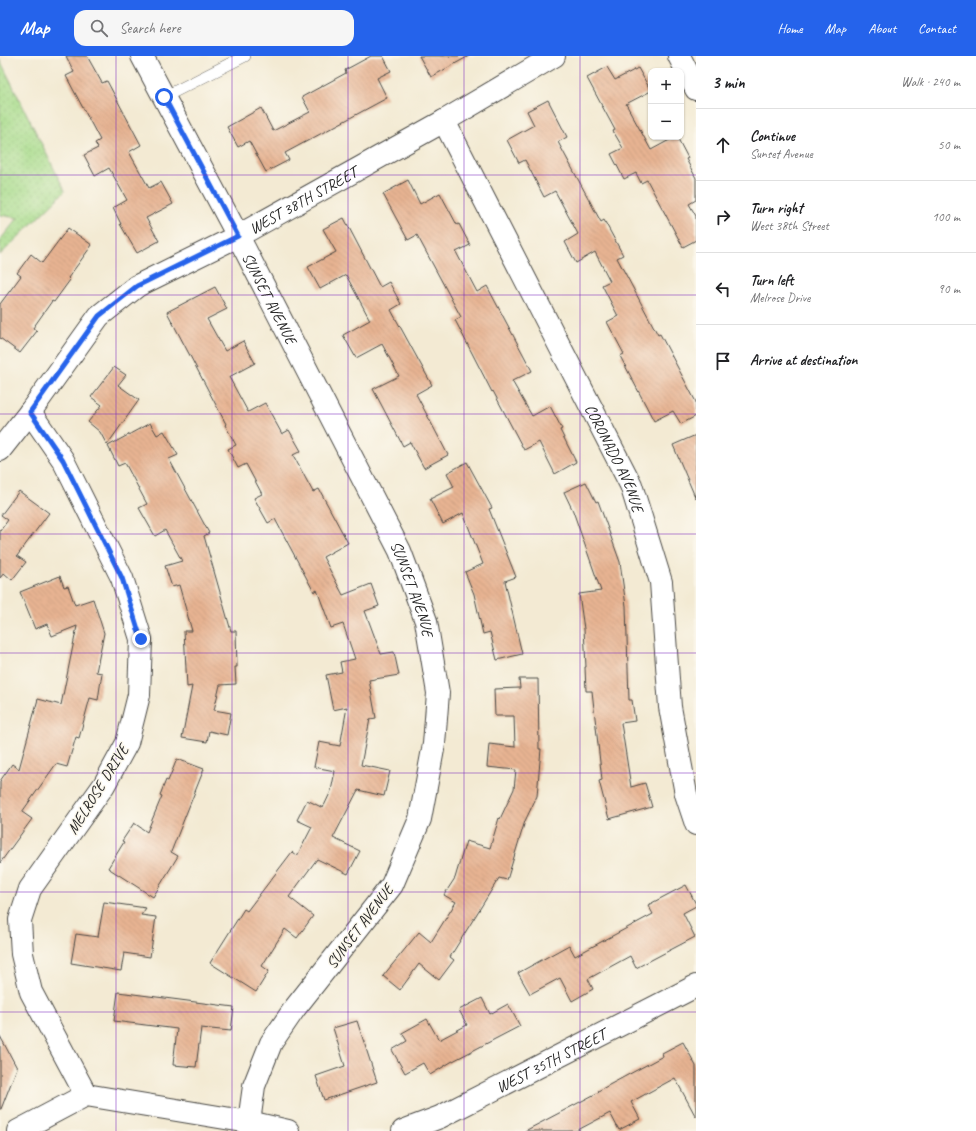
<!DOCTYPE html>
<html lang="en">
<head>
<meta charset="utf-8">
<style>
  :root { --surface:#fff; --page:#f6f6f6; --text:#202124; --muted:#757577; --line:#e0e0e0; --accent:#2563eb }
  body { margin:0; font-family:Caveat,sans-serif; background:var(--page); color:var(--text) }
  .controls { position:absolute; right:12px; top:12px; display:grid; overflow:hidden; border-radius:8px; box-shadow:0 1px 3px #0004 }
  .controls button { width:36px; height:36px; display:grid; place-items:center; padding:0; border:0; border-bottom:1px solid var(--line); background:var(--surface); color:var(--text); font:20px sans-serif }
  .stop { position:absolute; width:12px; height:12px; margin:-9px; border:3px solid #2563eb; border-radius:50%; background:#fff }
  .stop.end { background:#2563eb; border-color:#fff; box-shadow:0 1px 4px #0008 }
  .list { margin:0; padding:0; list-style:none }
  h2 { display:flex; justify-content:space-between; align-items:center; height:52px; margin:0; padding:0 16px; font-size:17px }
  h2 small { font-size:13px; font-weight:400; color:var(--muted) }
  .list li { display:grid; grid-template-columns:26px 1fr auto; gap:12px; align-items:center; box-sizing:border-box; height:72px; padding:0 16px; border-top:1px solid var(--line) }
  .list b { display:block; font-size:15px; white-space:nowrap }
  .list p { margin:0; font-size:13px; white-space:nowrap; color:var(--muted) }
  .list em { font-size:13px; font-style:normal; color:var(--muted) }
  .icon { flex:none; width:22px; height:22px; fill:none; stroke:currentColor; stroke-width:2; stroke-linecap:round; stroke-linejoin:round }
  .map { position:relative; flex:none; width:696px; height:1075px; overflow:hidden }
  header { display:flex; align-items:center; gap:24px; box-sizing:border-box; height:56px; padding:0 20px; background:var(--accent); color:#fff }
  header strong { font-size:19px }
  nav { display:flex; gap:22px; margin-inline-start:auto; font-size:14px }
  .search { width:280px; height:36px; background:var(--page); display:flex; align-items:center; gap:10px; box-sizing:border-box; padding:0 14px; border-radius:12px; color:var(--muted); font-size:15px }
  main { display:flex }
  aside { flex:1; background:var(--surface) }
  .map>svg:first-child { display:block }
  .green { fill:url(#green-dots); stroke:#69835b }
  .building { fill:url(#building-back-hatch) }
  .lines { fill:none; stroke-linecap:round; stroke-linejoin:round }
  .service-casing { stroke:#494844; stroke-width:12 }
  .minor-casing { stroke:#494844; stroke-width:24 }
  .service { stroke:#fff; stroke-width:11 }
  .minor { stroke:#fff; stroke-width:22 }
  .route { stroke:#2563eb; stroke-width:5 }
  .grid { fill:none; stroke:#7b2cbf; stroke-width:1; stroke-opacity:0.55 }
  .labels { text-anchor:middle; stroke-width:3; stroke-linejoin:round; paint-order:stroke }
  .street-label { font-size:16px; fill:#2b2b2b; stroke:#fbf7ec }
</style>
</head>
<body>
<header>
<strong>Map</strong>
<div class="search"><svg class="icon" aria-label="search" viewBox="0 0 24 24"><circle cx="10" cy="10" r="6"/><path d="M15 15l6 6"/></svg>Search here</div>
<nav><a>Home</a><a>Map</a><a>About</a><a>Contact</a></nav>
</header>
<main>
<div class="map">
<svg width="696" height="1075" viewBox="0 0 696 1075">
  <defs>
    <pattern id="green-dots" width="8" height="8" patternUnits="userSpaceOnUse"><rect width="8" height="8" fill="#a7db8b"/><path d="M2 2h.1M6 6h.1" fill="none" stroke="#90bc78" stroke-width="1.8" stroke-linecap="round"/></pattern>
    <pattern id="building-back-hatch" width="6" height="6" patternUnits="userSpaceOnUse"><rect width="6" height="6" fill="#e7b392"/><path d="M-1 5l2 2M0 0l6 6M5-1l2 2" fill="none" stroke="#c69a7e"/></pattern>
  </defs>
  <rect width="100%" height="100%" fill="#fbf7ec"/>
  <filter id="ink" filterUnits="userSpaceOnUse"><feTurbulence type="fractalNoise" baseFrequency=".025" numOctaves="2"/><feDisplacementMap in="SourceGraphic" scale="8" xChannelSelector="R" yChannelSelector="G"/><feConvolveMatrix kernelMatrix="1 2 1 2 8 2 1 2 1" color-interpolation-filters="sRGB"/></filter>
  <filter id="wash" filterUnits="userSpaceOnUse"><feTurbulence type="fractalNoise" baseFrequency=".012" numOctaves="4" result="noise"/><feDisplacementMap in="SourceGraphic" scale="16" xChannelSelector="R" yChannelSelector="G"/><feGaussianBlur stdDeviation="0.9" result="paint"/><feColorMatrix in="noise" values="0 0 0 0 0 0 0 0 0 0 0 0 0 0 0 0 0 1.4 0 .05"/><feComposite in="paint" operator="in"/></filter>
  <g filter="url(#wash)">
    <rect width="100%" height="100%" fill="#f3ead3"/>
    <path class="green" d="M0,4L65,135L0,199V184L18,162L0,159Z"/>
    <g id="blocks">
      <path class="building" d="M66,0H87L102,27L107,25L141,89L129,96L149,132L161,126L173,148L146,162L159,185L137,197L120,168H121L113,152L127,144L109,112L95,120L84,99L98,92L95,87L100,84L66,20L74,16Z
        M371,0H383L391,15L377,22L387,42L285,97L289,104L266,116L249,85L238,91L227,71L261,52L273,75L310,56L302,41L346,17L345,14Z
        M419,0H469L431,21Z
        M607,11L615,24L638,12L651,35L626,48L651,94L675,81H677L688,102L686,103L696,122V144L689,148L696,160V184L683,191L647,124L641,127L636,117L624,123L611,98L623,92L613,75L615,74L587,22Z
        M548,44L567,81L558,86L601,166L604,164L623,199L617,202L658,279L660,278L696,346V360L681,368L673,355L654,365L620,300L624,298L607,266L618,260L602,229L610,225L595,196L576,207L565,186L578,178L555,135L544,141L525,104L519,107L507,84L534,69L527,55Z
        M408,124L420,148L440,137L457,169L459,168L470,189L456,196L477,236L487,230L532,315L512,325L532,360L550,350L562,373L560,374L576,406L555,418L539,386L524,394L493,335L492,336L455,264L461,261L417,179L408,184L383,138Z
        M344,162L380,231L389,226L401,248L391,254L432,329L416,338L448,399L424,412L410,386L403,390L373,333L399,320L382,288L356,302L343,279L370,264L346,219L320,233L308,211L336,196L323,173Z
        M68,172L92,189L68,222L70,224L54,246L52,245L33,272L37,275L20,297L0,282V248L21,220L17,217L31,198L42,207Z
        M215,231L227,253L207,263L225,295L243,285L255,307L229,321L248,356L265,347L282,378L289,374L301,395L293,399L313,436L319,433L348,487L323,501L343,539L371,528L379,550L365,555L381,598L394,596L399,619L369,624L376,662L370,663L361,709L390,715L384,740L358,734L333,782L360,795L348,818L317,803L289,841L313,860L297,882L285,873L262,910L269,915L256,936L210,907L244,853L247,855L292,796L297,800L312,771L297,764L307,744L323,752L331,735L335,715L314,711L319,686L340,690L347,651L333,654L326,619L342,616L340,606L355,603L343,568L331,572L317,534L314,536L275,463L268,467L254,442L262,438L246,408L238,412L228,393L236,389L225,369L226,368L167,256Z
        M114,311L126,319L118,329L139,344L107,389L100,376L88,366L102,349L91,341Z
        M150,367L157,379L164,375L178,399L169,403L209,477L204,480L231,575H236L237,611H235L236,628L220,629L214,654L231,657L227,679L209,675L207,686L182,682L192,630L187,631L184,575H192L179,529L172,531L165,510L182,505L165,474L155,480L139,452L147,448L125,407L118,410L108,390Z
        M696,379V443L673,389Z
        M467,406L492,452L489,453L516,521L505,525L522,598L497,604L490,576L483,578L474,538L465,516L483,508L463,457L443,468L430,443L454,431L447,417Z
        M586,426L596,446L598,445L620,506L626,550L629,644H632L635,665L621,667L631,731L645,727L652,751L609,763L599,725L602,724L592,635H586L585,611H586L584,573L579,538L601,535L573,455L564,436Z
        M19,435L49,457L17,500L26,506L12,524L4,517L0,522V475L8,464L1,459Z
        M60,520L64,531L68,530L75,549L93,543L104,577L96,616L102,617L98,644L90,642L79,682L76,681L67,711L56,708L22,756L32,763L0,807V725L12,708L19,713L38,643L61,649L77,570L52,580L47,568L35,573L20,536Z
        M519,623H538L539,693H541L537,740L525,765L507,824L499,822L450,901L454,904L439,924L419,908L400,934L383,920L419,876L431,886L456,846L444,839L455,822L466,785L490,792L499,762L500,763L514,733L516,714L487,711L489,688L515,691L514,660H495L494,633L520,632Z
        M177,703L204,713L171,796L178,800L153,841L108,812L124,786L122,785L134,767L147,776L162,740L160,739L166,724L168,725Z
        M686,829L696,848V850L683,857L695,881L636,912L630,900L588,923L593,933L572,945L560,922L530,938L518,917L569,889L575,900L653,858L648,849Z
        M104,846L146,852L141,859L156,861L150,901L124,897L121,915L71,907L76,878L98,881Z
        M118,936L234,951L231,975L201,972L196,1011L173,1009L177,973L114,965Z
        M482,942L490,958L508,948L520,970L451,1006L430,1019L423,1007L405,1017L392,994L407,985L402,977L427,963L439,984L467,969L459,954Z
        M357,965L377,1026L324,1044L316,1020L345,1010L333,972Z
        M0,980L17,1012L1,1053H0Z
        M683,986L696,1010V1061L675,1022L631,1046L640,1063L619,1074L610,1057L576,1075H525L599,1036L598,1035L663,1000L662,997Z"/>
    </g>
  </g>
  <g filter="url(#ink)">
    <use href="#blocks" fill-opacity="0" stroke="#494844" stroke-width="1"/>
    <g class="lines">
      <g class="service-casing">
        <path id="service" d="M164,41L245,0"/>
      </g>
      <g class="minor-casing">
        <g id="minor">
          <path id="s1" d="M142,0L238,180L400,495L426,565L438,637L434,688L420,763L392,829L295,952L271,987L254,1030L249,1066L250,1075"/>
          <path d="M679,0L696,33"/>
          <path id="s2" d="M444,65L631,429L661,526L670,651L686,738L696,768"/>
          <path d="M30,356L63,404L122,522L141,583L139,639L127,687L104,729L30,833L20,864L22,898L31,936L86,1039"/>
          <path id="s3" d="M0,394L30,356L99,260L137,230L238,180L444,65L554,0"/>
          <path d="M18,1075L86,1039L249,1066L288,1075"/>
          <path id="s4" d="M403,1075L440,1061L696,930"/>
        </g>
      </g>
      <use href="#service" class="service"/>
      <use href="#minor" class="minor"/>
    </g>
  </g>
  <g class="lines" filter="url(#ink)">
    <path class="route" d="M141,583L122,522L63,404L30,356L99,260L137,230L238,180L164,41"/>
  </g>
  <path class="grid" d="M116,0V1075M232,0V1075M348,0V1075M464,0V1075M580,0V1075M0,119H696M0,239H696M0,358H696M0,478H696M0,597H696M0,717H696M0,836H696M0,956H696"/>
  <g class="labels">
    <g class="street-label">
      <text dy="6" stroke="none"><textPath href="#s3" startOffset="402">WEST 38TH STREET</textPath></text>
      <text dy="6" stroke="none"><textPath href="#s1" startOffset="274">SUNSET AVENUE</textPath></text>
      <text dy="6" stroke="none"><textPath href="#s2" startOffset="378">CORONADO AVENUE</textPath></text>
      <text dy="6" stroke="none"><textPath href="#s1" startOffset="598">SUNSET AVENUE</textPath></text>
      <text transform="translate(97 733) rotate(-58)" y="6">MELROSE DRIVE</text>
      <text transform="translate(359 870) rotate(-53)" y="6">SUNSET AVENUE</text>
      <text dy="6" stroke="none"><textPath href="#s4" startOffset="164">WEST 35TH STREET</textPath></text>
    </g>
  </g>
</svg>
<div class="controls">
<button>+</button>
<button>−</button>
</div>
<div class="stop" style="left:164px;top:41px"></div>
<div class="stop end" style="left:141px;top:583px"></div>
</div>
<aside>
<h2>3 min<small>Walk · 240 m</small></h2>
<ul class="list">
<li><svg class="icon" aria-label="ahead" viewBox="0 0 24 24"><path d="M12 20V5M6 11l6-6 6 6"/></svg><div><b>Continue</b><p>Sunset Avenue</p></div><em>50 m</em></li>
<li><svg class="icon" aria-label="right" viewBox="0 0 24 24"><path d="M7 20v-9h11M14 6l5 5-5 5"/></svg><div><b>Turn right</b><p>West 38th Street</p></div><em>100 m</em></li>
<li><svg class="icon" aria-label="left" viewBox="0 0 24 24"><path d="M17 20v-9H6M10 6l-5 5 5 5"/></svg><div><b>Turn left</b><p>Melrose Drive</p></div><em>90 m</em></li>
<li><svg class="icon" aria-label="arrive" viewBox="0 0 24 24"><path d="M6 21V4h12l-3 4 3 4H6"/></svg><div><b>Arrive at destination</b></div></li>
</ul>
</aside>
</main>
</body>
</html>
